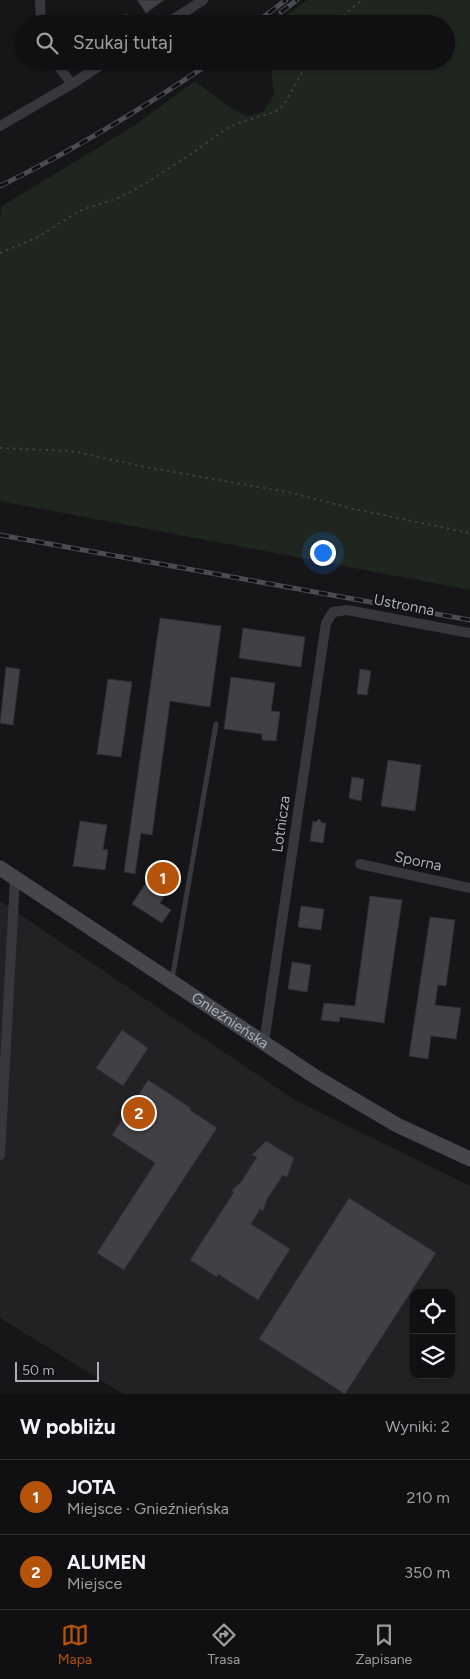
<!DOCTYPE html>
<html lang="pl">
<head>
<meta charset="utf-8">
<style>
  :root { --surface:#101012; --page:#19191b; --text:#f1f3f6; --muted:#9c9d9f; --line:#303032; --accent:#b45309 }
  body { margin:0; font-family:Figtree,sans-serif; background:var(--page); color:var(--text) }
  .controls { position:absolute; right:15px; bottom:15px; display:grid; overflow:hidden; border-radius:10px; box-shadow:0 1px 4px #0004 }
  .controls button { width:45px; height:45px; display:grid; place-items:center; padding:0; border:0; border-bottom:1px solid var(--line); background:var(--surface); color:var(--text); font:25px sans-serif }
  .scale { position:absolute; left:15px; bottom:12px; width:84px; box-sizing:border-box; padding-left:5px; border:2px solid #a8adb8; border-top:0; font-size:14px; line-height:18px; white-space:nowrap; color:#a8adb8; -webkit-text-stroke:4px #111113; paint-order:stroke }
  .you { position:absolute; left:322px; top:552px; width:18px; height:18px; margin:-12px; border:4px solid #fff; border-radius:50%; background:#1a73e8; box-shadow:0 0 0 8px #1a73e833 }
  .badge { display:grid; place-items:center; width:32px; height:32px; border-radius:50%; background:var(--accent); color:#fff; font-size:16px; font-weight:700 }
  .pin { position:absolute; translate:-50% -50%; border:2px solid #fff; box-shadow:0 1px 5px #0006 }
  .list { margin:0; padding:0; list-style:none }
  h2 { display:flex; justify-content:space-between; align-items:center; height:65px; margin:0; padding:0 20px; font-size:21px }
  h2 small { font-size:16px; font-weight:400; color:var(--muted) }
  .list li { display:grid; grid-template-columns:32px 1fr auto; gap:15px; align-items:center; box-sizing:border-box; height:75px; padding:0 20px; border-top:1px solid var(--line) }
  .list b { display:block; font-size:19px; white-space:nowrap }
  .list p { margin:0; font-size:16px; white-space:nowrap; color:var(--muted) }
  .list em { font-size:16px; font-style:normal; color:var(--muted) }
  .icon { flex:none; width:28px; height:28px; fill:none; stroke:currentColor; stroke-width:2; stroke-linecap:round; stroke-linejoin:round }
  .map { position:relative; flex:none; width:470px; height:1394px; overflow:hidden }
  .search { position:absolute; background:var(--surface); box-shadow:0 1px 4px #0004; left:15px; right:15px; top:15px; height:55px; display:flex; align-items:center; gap:12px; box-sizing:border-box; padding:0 18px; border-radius:28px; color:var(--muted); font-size:19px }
  .sheet { height:215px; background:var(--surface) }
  nav { display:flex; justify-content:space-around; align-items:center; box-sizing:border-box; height:70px; border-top:1px solid var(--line); background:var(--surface); font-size:14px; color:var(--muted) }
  nav a { display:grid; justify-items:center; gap:2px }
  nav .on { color:var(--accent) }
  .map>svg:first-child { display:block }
  .built { fill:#222225; fill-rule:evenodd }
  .green { fill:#1e261f }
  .building { fill:#404145; stroke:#303034 }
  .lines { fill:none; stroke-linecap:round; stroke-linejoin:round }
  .path { stroke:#3d3f44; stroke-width:2; stroke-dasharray:2.5 4; stroke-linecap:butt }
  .service { stroke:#37383d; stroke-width:5 }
  .minor { stroke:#37383d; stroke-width:10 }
  .secondary { stroke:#45474d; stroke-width:15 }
  .rail-casing { stroke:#4a4c52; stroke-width:5 }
  .rail { stroke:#111113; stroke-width:3; stroke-dasharray:9; stroke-linecap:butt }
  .labels { text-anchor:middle; stroke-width:4; stroke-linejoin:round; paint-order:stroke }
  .street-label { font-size:15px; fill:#a8adb8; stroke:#111113 }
</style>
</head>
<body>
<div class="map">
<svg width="470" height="1394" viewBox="0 0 470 1394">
  <rect width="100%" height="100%" fill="#161618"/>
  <path class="built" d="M0,901L295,1100L470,1186V1394H123L2,1319L0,1317ZM414,1293H451V1375H414Z"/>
  <path class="green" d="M307,0H470V590L0,501V220L2,206L132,127L195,81L229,107L247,116L264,111L274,94L270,61H446V24H274Z"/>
  <path class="building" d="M137,0H164L146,13Z
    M126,14L132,24H110Z
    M160,618L221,626L210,707L170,701L152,835L141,833L135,874L124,872Z
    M243,628L305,637L301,667L239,658Z
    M6,667L20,669L13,725L0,723Z
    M360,669L371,671L367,695L357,694Z
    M231,677L275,683L271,711L280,712L276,741L262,740V734L224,729Z
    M108,679L132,682L121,757L97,754Z
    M388,760L421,765L415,811L381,806Z
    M352,777L364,779L361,801L349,798Z
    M319,819L322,823H326L323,843L310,841L313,821L316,822Z
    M80,821L107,825L103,849L108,850L105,870L73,866Z
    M159,863L178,876L160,903L171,910L162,923L132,904Z
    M370,896L402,900L384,1023L340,1017L339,1022L321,1020L324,1003L355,1006Z
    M301,906L324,909L321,930L298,927Z
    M430,917L455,920L446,986L438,985L435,1005L461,1008L456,1039L431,1036L428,1059L409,1056Z
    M292,962L311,965L307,992L288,989Z
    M122,1030L148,1048L123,1086L96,1068Z
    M148,1080L191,1108L190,1110L217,1128L124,1270L97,1253L155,1163L112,1135Z
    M266,1141L294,1158L287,1177L283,1175L267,1199L263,1211L260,1209L251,1224L290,1249L258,1300L218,1274L217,1277L190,1260L234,1192L231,1191L241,1182L257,1157L252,1155Z
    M349,1198L436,1253L345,1394L259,1339Z"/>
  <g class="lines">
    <path class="path" d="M333,24L362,0
      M0,253L38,237L79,211L121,197L143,185L191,154L227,128L241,122L275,112L284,105L308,61
      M0,448L72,451L140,466L292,493L354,509L470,533"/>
    <path class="service" d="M172,980L216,724"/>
    <path class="minor" d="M40,0L41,24
      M166,24L203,0
      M54,61L72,84
      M0,126L72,84L107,61
      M360,864L470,888
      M264,1043L326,623L333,612L347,610L470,633
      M0,1155L15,878"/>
    <path class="secondary" id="s1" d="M0,868L317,1078L397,1125L470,1159"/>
    <g class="rail-casing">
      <path id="rail" d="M281,12L297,0
        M254,24L286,0
        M0,186C74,150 145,107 213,61
        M0,535L470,620"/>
    </g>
    <use href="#rail" class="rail"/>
  </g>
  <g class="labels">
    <g class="street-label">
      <text transform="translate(404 605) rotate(11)" y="5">Ustronna</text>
      <text transform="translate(281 824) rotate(-82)" y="5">Lotnicza</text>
      <text transform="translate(418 861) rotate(12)" y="5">Sporna</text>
      <text dy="5" stroke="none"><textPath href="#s1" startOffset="276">Gnieźnieńska</textPath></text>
    </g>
  </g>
</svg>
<div class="controls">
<button><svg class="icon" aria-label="locate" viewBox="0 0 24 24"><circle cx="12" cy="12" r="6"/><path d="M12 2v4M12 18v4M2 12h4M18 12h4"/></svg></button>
<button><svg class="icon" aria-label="layers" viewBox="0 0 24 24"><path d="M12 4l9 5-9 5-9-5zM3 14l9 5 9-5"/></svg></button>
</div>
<div class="scale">50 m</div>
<div class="you"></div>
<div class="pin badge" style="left:163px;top:878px">1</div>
<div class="pin badge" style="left:139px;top:1113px">2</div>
<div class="search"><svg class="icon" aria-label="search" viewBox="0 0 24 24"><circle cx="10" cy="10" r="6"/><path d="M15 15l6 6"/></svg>Szukaj tutaj</div>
</div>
<section class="sheet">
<h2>W pobliżu<small>Wyniki: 2</small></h2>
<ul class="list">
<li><span class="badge">1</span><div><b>JOTA</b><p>Miejsce · Gnieźnieńska</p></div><em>210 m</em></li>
<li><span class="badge">2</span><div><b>ALUMEN</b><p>Miejsce</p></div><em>350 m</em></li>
</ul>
</section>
<nav>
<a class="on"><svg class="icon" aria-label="map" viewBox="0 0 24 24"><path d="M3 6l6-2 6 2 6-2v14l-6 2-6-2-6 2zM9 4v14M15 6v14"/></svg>Mapa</a>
<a><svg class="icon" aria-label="directions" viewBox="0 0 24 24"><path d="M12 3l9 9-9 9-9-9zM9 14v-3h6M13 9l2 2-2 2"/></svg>Trasa</a>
<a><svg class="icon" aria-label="saved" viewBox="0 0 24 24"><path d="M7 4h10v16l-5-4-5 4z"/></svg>Zapisane</a>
</nav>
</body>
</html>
